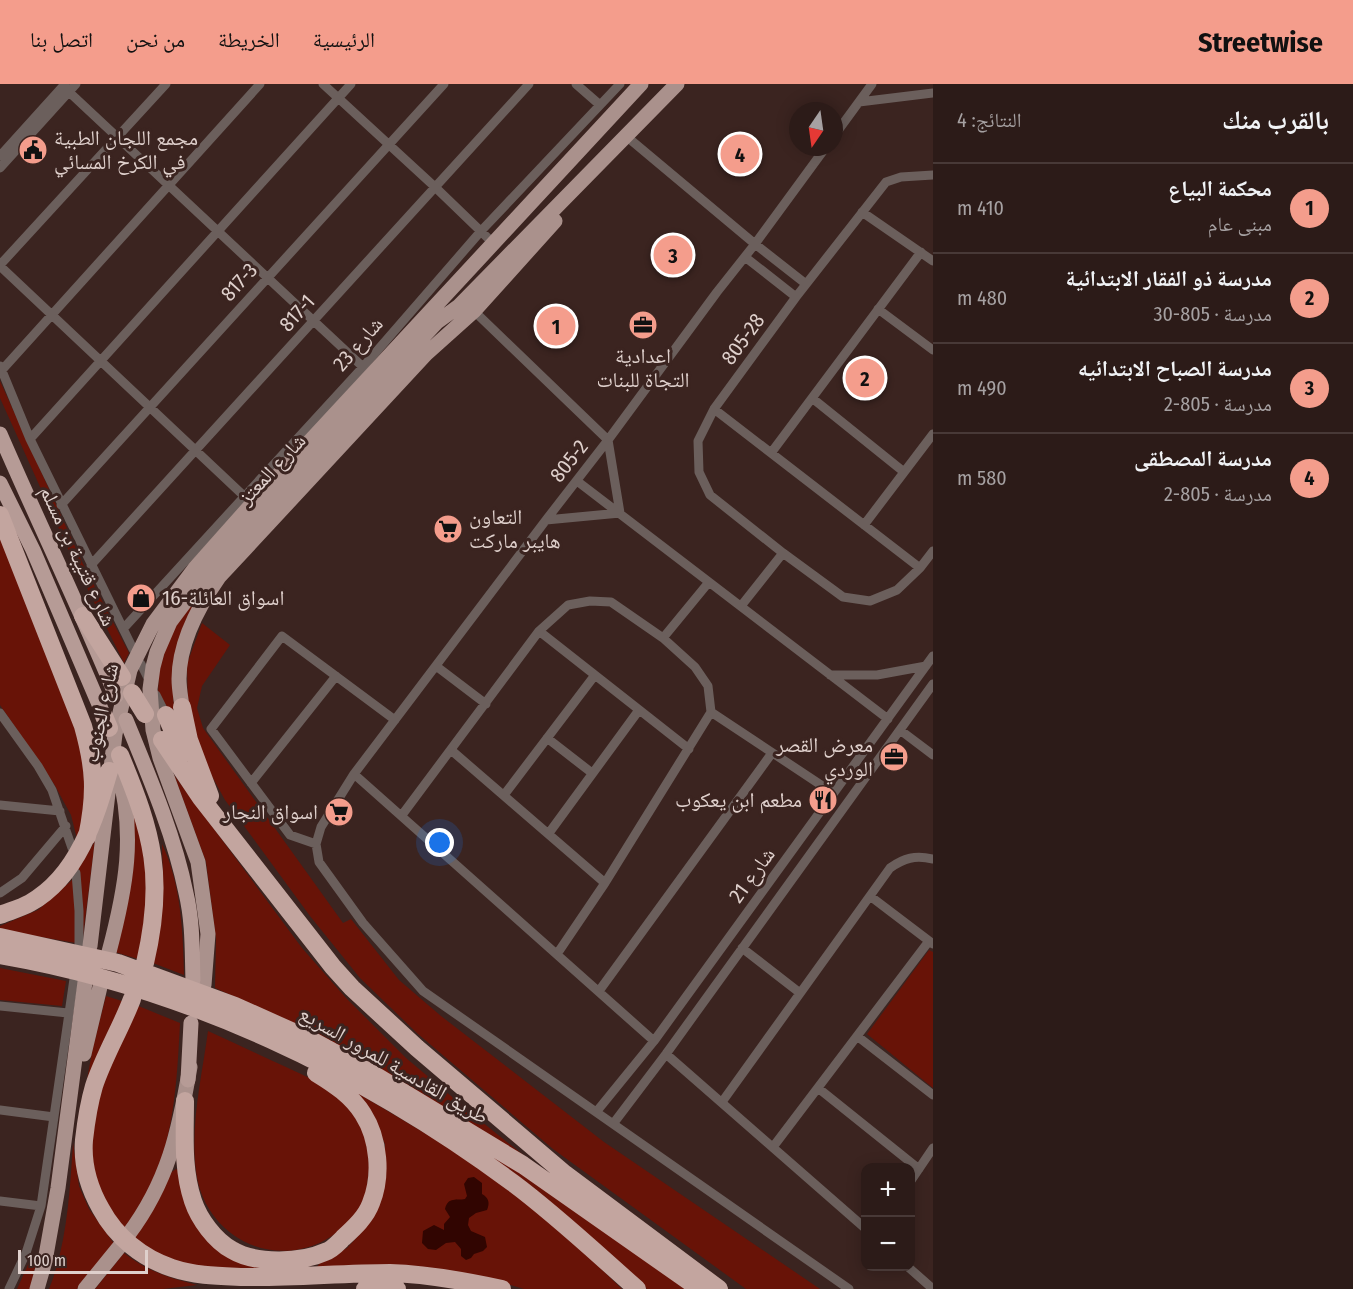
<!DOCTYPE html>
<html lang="ar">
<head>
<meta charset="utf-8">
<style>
  :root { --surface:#2c1b18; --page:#342421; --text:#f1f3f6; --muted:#a6a1a2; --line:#483937; --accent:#f49d8c }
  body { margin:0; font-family:"Fira Sans Condensed","Noto Naskh Arabic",sans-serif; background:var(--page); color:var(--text); direction:rtl }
  .controls { position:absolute; right:18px; bottom:18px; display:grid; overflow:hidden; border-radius:12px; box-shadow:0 3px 15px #0003 }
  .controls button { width:54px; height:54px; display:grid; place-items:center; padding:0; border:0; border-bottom:2px solid var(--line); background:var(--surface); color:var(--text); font:30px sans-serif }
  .compass { position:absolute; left:789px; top:18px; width:54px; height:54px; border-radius:50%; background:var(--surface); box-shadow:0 3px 15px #0003; rotate:193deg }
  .scale { position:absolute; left:18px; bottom:15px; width:130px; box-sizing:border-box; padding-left:6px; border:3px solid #dfd0cc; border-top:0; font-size:16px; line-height:21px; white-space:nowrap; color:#dfd0cc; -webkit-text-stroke:4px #3b2420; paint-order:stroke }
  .you { position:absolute; left:440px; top:759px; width:21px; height:21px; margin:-15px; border:4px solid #fff; border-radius:50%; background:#1a73e8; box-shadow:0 0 0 9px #1a73e833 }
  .badge { display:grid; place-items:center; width:39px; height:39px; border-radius:50%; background:var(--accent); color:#111; font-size:20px; font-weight:700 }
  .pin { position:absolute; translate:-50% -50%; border:3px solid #fff; box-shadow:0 2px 6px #0006 }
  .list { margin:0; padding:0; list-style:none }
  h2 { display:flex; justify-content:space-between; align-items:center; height:78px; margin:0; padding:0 24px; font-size:26px }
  h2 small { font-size:20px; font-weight:400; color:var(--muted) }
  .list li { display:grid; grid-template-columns:39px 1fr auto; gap:18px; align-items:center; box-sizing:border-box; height:90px; padding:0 24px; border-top:2px solid var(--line) }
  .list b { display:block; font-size:22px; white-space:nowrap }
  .list p { margin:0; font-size:20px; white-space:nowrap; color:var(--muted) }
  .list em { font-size:20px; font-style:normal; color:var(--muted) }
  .map { position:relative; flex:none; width:933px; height:1205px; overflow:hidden; direction:ltr }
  header { display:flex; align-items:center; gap:36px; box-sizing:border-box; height:84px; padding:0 30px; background:var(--accent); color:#111 }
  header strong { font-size:28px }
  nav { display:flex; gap:33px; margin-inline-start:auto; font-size:21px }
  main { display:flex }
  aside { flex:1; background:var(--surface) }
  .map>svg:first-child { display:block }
  .green { fill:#681307 }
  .water { fill:#310501 }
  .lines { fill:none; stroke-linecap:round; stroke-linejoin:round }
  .minor { stroke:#6b5f5c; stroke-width:9 }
  .primary { stroke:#aa918c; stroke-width:15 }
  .trunk { stroke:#b69b96; stroke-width:15 }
  .motorway { stroke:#c3a59f; stroke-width:18 }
  .labels { text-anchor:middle; stroke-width:6; stroke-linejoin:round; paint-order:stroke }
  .poi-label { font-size:21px; fill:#dfd0cc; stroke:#3b2420; text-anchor:start }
  .street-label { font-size:21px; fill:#dfd0cc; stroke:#3b2420 }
</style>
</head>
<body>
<header>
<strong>Streetwise</strong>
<nav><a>الرئيسية</a><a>الخريطة</a><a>من نحن</a><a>اتصل بنا</a></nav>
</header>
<main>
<aside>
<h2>بالقرب منك<small>النتائج: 4</small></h2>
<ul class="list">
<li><span class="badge">1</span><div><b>محكمة البياع</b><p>مبنى عام</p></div><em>410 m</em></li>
<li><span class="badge">2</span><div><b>مدرسة ذو الفقار الابتدائية</b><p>مدرسة · 805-30</p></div><em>480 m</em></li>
<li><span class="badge">3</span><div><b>مدرسة الصباح الابتدائيه</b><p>مدرسة · 805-2</p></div><em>490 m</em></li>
<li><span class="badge">4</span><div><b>مدرسة المصطقى</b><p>مدرسة · 805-2</p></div><em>580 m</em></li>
</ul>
</aside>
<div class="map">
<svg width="933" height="1205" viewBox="0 0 933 1205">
  <rect width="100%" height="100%" fill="#3b2420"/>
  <path class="green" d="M0,297L82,478L129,569L124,579L69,467L0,314Z
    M0,450L80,654L87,718L77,755L71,731L54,700L0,621Z
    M216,492L173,608L174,625L169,626L158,609L159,588L168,556L182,530Z
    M202,539L230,561L202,602L197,624L203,644L343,839L351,835L399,896L441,932L604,1058L820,1205H746L553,1065L418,950L360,894L310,832L225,716L198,667L188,631L187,580Z
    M174,691L302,864L346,914L406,974L482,1038L567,1106L317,949L215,904L216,855L206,778Z
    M133,711L150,800L141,876L115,868Z
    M95,757L82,860L0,846V842L38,826L71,797Z
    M162,760C181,799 183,848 184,891L153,879L163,795Z
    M929,866L933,868V1004L867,950Z
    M0,884L66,897L62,922L0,916Z
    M106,912L125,918L82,1022L93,963Z
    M136,921L180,939C177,997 174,1057 148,1110C142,1122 133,1134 126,1146C60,1072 104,998 136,921Z
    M208,947C234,959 260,971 286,983C305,992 330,1002 344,1018C350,1024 357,1032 361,1040C367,1053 371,1079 368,1093C367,1101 367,1112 363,1120C357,1133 343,1144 332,1152C275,1189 204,1153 196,1087C190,1041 202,992 208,947Z
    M354,1007L470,1076L549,1135L622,1205H524L497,1197L316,1184L320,1179L347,1164L360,1150L385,1091V1060L373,1032Z
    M424,1030L506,1079L688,1205H647L567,1132Z
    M73,1059L79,1102L89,1125L115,1161L77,1205H49C67,1161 70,1106 73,1059Z
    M176,1085L179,1087L192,1134L280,1184L220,1188L159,1172L134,1153L170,1089Z
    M124,1169C146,1187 170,1194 197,1201L163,1205H95Z
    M31,1174L37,1175L30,1205H17Z"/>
  <path class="water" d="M474,1093L482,1099V1110C489,1114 490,1119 487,1126L476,1129L469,1134L468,1141L471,1147L485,1153L487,1163L483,1167L474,1170L471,1174L466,1176L461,1172V1165L455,1158L446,1159L436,1166L428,1165L422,1159L423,1147L434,1141L444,1146V1140L450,1133L445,1125C448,1112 457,1117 465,1115L467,1112L464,1100L468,1094Z"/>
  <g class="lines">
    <path class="minor" d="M323,0L435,103L493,159
      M576,0L600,21
      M69,8L363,283
      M859,18L933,9
      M626,52L755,160L806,200
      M834,52L872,0
      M826,63L755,160L717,208L608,356L546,436L354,690L321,743L316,760L319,778L363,839L423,907L849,1205
      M0,72L65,0
      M0,84L76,0
      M933,91L901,93L886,98L796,213L714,325L698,357L699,388L710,411L783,469L843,513L870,517L897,506L920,484L933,467
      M862,128L933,177
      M745,173L796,213
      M0,181L166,0
      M0,182L244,412
      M878,225L933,266
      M474,227L608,356L620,429L546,436
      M0,282L30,355L133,565
      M2,286L260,0
      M812,314L904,388
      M714,325L920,484
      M30,355L351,0
      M771,369L921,168
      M577,397L888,635
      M61,421L444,0
      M864,441L933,350
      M91,481L529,0
      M741,522L783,469
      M123,545L363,283L481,147L620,0
      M539,547L689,665
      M663,554L709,498
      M141,580L147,592
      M436,582L486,620
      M830,591H877L926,582
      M156,611L166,631
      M711,628L833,709
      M0,629L38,682L52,706L72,764
      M900,646L933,671
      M547,654L592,689
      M451,666L605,799
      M354,690L654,957
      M251,699L336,592
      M504,711L595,591
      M0,721L60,727
      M402,731L539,547L568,521L590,517L611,518L663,554L695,583L708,602L711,628L605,799L557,870
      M549,749L639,626
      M316,760L290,751L211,645L282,552L395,636
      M76,789L79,827V860
      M0,809L22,794L66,742
      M870,812L933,860
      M742,864L800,909
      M599,907L772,669
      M0,922L68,929
      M857,952L933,1011
      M666,970L866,1145
      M818,1004L919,1085
      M722,1018L890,784C904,774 915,771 933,775
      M0,1026L54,1033
      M597,1027L654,957L933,572
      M613,1040L666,970L933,600
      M773,1063L929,857
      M910,1098L933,1064
      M0,1117L41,1122
      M907,1182L933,1205
      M9,1205L26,1169L41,1122L74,895"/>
    <path class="primary" d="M182,623C181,614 179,605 179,595C179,558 198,523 219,493L426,270L474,227L555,137
      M90,862L115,650L130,586L153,540L195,484L260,411L641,0
      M109,868C126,804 136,751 118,685
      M204,901L208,850L198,778L160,674L153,646L150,605L153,583L157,568L170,538L206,490L268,419L437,238L459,222L677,0
      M84,970L100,903
      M128,1151C168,1098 179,1047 190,983
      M37,1205L45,1177L58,1104L85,898
      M85,1205L120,1162"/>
    <path class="trunk" d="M0,350C38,438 80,524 116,612
      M0,399L33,466L104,632
      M126,636C149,692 174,750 186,809C193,838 192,868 193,896
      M188,996L191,939"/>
    <path class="motorway" d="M0,431L83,642C95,685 96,710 87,753
      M83,532L122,593
      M132,609L145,630
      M182,623L189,656L210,712
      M166,631L175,652L179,674
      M104,632L109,644
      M162,656L201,714L333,883L352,904L417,964L565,1090L719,1205
      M120,671C153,750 165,794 145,879
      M0,831C10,827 21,824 30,819C78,792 95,735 109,687
      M0,853L118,879L235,922L309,955L366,986L523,1081L700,1205
      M0,871C186,903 362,987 513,1099C556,1131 596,1169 637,1205
      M132,915C121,944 104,972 94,1002C89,1019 86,1038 84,1056C82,1081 89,1104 101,1125C116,1153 142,1174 172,1184C196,1192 220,1192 244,1193C293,1194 341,1189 390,1189C428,1190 465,1197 502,1205
      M185,1017C185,1050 182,1085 193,1117C199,1135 215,1157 232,1166C255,1180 301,1179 325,1168C332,1166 338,1159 343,1154C354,1144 366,1133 371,1119C382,1092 379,1055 363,1030C352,1012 334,1000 316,989
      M365,1205H397"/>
  </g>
  <defs>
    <g id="civic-disc" transform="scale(1.5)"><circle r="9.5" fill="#f49d8c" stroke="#3b2420"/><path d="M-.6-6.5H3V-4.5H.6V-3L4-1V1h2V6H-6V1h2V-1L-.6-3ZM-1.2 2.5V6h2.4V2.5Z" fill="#111"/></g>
    <g id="office-disc" transform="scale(1.5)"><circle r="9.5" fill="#f49d8c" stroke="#3b2420"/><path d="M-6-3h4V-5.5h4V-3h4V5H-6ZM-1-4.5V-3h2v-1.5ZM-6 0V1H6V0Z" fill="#111"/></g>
    <g id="supermarket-disc" transform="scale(1.5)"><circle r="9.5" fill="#f49d8c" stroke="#3b2420"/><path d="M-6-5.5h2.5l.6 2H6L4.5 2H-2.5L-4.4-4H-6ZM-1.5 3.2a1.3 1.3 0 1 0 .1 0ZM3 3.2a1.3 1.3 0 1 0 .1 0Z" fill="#111"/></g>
    <g id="shop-disc" transform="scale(1.5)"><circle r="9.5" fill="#f49d8c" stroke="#3b2420"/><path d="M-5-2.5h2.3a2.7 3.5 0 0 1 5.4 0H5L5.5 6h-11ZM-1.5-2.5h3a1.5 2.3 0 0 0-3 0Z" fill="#111"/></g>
    <g id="restaurant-disc" transform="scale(1.5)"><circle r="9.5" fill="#f49d8c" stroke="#3b2420"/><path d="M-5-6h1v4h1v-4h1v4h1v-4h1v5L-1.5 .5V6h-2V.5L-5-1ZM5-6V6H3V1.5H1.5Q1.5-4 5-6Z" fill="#111"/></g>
  </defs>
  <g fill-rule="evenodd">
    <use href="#civic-disc" x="33" y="66"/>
    <use href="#office-disc" x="643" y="241"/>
    <use href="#supermarket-disc" x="448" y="445"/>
    <use href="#shop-disc" x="141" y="514"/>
    <use href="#office-disc" x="894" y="673"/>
    <use href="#restaurant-disc" x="823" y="716"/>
    <use href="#supermarket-disc" x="339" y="728"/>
  </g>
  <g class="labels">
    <g class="poi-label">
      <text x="54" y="61">مجمع اللجان الطبية<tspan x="54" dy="24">في الكرخ المسائي</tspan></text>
      <text x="643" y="279" text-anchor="middle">اعدادية<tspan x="643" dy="24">التجاة للبنات</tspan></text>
      <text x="469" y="440">التعاون<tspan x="469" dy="24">هايبر ماركت</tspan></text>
      <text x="162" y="521">16-اسواق العائلة</text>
      <text x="873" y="668" text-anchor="end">معرض القصر<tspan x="873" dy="24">الوردي</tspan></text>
      <text x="802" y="723" text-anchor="end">مطعم ابن يعكوب</text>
      <text x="318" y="735" text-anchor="end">اسواق النجار</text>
    </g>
    <g class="street-label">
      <text transform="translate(239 198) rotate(-48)" y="7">817-3</text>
      <text transform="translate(297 229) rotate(-48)" y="7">817-1</text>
      <text transform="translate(743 255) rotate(-54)" y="7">805-28</text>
      <text transform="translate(358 260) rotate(-49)" y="7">شارع 23</text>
      <text transform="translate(569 377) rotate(-52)" y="7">805-2</text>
      <text transform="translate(272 385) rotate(-47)" y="7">شارع المعتز</text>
      <text transform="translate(78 472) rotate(65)" y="7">شارع قتيبة بن مسلم</text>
      <text transform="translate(101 629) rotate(-78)" y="7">شارع الجنوب</text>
      <text transform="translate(752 791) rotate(-54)" y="7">شارع 21</text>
      <text transform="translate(394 981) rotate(30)" y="7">طريق القادسية للمرور السريع</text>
    </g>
  </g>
</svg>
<div class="controls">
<button>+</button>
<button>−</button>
</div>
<svg class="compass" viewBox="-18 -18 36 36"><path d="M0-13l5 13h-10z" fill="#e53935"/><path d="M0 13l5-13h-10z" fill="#a6a1a2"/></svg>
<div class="scale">100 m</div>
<div class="you"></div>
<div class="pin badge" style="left:556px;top:242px">1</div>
<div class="pin badge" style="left:865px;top:294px">2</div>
<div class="pin badge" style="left:673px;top:171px">3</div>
<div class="pin badge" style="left:740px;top:70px">4</div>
</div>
</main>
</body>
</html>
